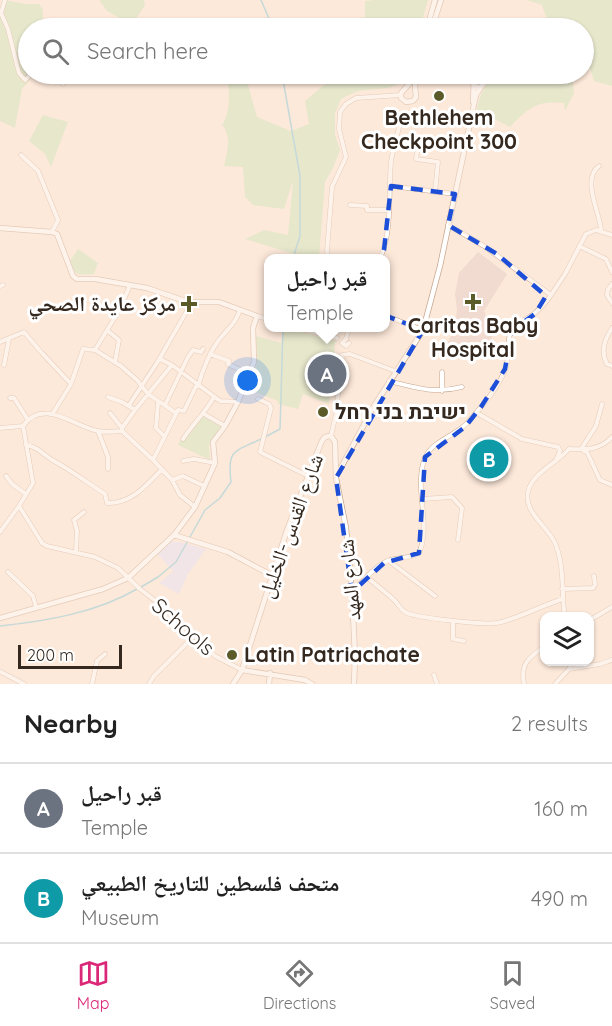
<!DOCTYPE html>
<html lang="en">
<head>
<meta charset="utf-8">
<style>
  :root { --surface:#fff; --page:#f2f2f2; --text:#222; --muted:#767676; --line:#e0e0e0; --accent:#db2777 }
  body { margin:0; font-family:Quicksand,"Noto Naskh Arabic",Heebo,sans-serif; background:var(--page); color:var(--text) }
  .controls { position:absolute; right:18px; bottom:18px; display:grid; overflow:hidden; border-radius:12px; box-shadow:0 2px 4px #0004 }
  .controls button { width:54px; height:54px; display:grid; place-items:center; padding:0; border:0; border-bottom:2px solid var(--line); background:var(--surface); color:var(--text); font:30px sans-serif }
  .scale { position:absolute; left:18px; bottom:15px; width:104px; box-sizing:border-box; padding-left:6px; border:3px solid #35291f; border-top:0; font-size:16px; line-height:21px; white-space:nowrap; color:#35291f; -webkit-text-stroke:4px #fff; paint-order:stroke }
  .you { position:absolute; left:248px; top:381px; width:21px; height:21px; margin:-15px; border:4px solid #fff; border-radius:50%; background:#1a73e8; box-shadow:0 0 0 9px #1a73e833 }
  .badge { display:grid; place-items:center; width:39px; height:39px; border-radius:50%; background:var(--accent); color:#fff; font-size:20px; font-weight:700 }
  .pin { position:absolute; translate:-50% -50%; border:3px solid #fff; box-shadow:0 2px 6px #0006 }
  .popup { position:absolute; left:264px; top:254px; width:126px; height:78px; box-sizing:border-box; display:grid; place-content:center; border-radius:12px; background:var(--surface); filter:drop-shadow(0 2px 4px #0005); font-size:20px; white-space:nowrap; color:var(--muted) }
  .popup b { font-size:22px; color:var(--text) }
  .popup::after { content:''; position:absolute; left:50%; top:100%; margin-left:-12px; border:12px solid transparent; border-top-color:var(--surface) }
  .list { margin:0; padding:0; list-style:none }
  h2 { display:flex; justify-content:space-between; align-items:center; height:78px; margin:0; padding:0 24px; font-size:26px }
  h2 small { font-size:20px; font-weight:400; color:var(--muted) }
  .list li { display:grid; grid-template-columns:39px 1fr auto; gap:18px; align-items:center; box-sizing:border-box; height:90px; padding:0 24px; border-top:2px solid var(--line) }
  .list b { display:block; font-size:22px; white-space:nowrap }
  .list p { margin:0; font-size:20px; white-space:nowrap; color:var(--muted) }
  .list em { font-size:20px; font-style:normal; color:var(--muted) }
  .icon { flex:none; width:33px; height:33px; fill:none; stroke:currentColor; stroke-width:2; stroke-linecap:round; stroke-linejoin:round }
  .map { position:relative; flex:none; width:612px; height:684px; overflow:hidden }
  .search { position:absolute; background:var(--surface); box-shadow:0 2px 4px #0004; left:18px; right:18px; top:18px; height:66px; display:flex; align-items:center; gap:15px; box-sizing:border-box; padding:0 21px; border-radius:33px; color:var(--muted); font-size:22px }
  .sheet { height:258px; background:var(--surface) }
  nav { display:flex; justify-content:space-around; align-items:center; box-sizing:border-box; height:84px; border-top:2px solid var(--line); background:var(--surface); font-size:16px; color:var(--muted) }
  nav a { display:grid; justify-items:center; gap:3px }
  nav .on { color:var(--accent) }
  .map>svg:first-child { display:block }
  .education { fill:#e5e0f5 }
  .medical { fill:#f1dacf }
  .green { fill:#cde4ba }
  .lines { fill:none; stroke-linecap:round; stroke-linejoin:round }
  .stream { stroke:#82c6d6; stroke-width:1.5 }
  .street-casing { stroke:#c6a78f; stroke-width:5 }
  .secondary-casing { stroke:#c6a78f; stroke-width:6 }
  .street { stroke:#fff; stroke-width:4 }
  .secondary { stroke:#fff; stroke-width:4.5 }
  .marked { fill:none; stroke:#1d4ed8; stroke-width:4.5; stroke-dasharray:12 8; stroke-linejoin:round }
  .poi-dot { fill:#5a5b28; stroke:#fff; stroke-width:2 }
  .labels { text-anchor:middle; stroke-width:6; stroke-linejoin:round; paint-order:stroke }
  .poi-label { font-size:21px; font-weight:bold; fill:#35291f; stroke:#fff }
  .street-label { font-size:21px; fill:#35291f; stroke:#fff }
</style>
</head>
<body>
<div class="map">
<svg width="612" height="684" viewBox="0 0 612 684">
  <rect width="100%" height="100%" fill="#fde9da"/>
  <path class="education" d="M170,542H180L206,549L188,574L179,594L159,583L173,571L156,553Z"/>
  <path class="medical" d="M478,252L507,274L484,311L493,332L490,347L475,358L447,344L454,330L457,310L455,294L459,273Z"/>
  <path class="green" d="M4,0L26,4H39L43,10V28H28V74H35L22,89L15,128L0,121V17L5,8Z
    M99,0H144L145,5L132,25L107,11Z
    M374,0H428L420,28H365V1Z
    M527,0H612V86L594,81L584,50V28C560,28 549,31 542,5Z
    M228,74H245L257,117L291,131L309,124L305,101L332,78L374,76L376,74H406C400,92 375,88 359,91C352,93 347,96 341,99L335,114V135L340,150L333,168L325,182L319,258L294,254L245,239L264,230L288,235L293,181L284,209L253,205L245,197L243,167L224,166C227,151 232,137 222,125C232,110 228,90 228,74Z
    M494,74H525L526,82L540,80L541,74H572L574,93L565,111L564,103C537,100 528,108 510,127L477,110C480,91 484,89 494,74Z
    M43,115L68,122L51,167L45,154L29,141Z
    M78,249L98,263L94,274C78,275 75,277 70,261Z
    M285,328L337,341L335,343L332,373L323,371L322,376L331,377L329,404L303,394L298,409L278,404V401L248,389L257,363L256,336L281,343Z
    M204,415L222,427L209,445L210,460L178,445L180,440H183L196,421Z"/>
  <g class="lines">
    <path class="stream" d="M261,0L273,28
      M282,74L300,176V236L293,258
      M265,437L280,429L283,328
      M141,587L158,577L176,562L205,510L220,498L231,482C227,449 234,452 261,439
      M0,626C46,621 96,613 137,589"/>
    <g class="street-casing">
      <path id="street" d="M5,0L1,13L8,29L19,73L25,80L32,74
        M63,84V74
        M418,147L416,159L438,162L435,192
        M21,155L38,171L58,220L52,232
        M599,166C581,179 600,213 601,230
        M391,186L455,194
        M350,205L367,206V210H388
        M448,225L484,246L551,295L565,274L586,234L596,230L612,235
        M579,246L606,259L612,272
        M328,258L327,251L332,187L346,157L339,129L340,112L346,104L356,98L401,95
        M380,258C393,231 388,192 391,162C393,147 398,132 402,117
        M612,284L608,289L607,295L612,303
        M0,286L3,285
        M257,316L268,319
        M386,316L423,330
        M298,328L337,338
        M349,328L346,339L342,343L346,346L349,343
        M612,328C605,339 600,351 607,364L612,366
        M108,331L119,340L115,362
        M0,342L24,332L41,352L71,384
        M95,350L120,309L130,285
        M210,354L229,361L228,364L249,374
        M160,359L172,365L220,401L238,402
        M4,365L9,339
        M389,381C417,388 434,394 462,387
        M198,386C203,369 208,355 218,341C228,328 234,326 240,310
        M442,391V372
        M108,397L122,402L135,410L172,365
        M10,398H14L28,420
        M258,399L269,404L271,408L260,452L308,476
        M158,403L156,428L164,436
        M129,405L157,363L192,302
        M165,405L188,357L193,350L201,352L203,349
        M53,413L71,384L83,349L95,350L121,366L137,380L148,394L176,413
        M110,413L122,428
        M477,413L522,439L558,447L560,451L557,458
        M204,414L225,426
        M0,428L23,426
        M98,431L108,457V469
        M122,431V428L135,410
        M331,436L336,414L342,355L350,354L395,371
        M183,439C193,424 205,413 214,397
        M26,445C39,447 43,455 54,461C72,471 88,483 105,494L107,503C131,504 147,485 162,469
        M581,449L596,426L602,404
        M584,451L587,452L600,480L612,485
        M153,460L178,410L184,411L197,384
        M183,461L194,459L215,463
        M6,476L12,484L26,494
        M172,480L183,476L204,486
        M423,499L452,497L462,508L458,540
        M19,506L42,543L47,546L95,557L118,568L140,589L171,613L215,656L242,670
        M0,532L19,506L33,483L23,426C43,397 75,427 98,431C105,433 115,431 122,431L153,460L172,480L180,495L195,507
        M76,551L77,531L74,520L84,512
        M389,561L435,596
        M8,572L33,596L36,607
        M368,578C376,585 384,591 393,599C398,603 399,608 405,612C414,618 485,625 497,623C520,618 540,606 563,599
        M562,589L593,588L595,585L594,576
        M352,592C364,581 375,565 390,560C400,557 410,559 419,553C432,523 413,488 425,458C432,440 459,435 470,420C483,405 500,386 506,367C510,356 506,342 511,331C517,321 528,320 536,312C542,307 547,301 551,295
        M566,616L564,611C562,589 564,561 554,541C545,524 521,510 529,488C536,471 558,462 569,449C586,450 600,450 612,437
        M590,620L612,607
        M453,621V639L464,641
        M355,658L371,657
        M569,669L600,664L612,660
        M1,672L24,684
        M434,675L437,684
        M92,684L97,661L105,654
        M149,684L154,676L194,636
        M524,684C520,664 529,657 544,647
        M555,684L569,669L572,662"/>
    </g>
    <g class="secondary-casing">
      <path id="secondary" d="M427,28L435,0
        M432,28L441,0
        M412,74L409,84L401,93V98L406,102L413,101L416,97L415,86L418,74
        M466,74L473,82
        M473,102L474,79L479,76L484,79L485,82L481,87L478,88L473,84
        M0,228L52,232L57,234L73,276L77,279H95L147,288L188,302H219L257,316L253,328L254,362L238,402L225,426L213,442L215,463L195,507L174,535L128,578L103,589L0,618
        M337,475L374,406L423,330L440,266L476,95L481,87
        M174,535L228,552L273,576
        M242,670L305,680L312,684
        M233,684L242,670L287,530L321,443C323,438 325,436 331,436L335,442L336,478L346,528L352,592L355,656L354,684
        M269,684L270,673"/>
    </g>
    <use href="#street" class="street"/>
    <use href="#secondary" class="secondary"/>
  </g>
  <path d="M0 0H612V684H0ZM391,186L455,194L448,225L497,254L546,296L535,314L512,330L505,369L481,407L465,427L425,457L419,553L384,563L352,592L336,478L423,330L363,307L375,281L370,279L384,250Z" fill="#fde9da" fill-opacity=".55" fill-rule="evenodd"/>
  <path class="marked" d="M391,186L455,194L448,225L497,254L546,296L535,314L512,330L505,369L481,407L465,427L425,457L419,553L384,563L352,592L336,478L423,330L363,307L375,281L370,279L384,250Z"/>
  <g class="poi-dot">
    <circle cx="439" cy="96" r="6"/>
    <path d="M470 293h6v6h6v6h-6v6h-6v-6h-6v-6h6z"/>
    <path d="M186 295h6v6h6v6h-6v6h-6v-6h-6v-6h6z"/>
    <circle cx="323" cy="412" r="6"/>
    <circle cx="232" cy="655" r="6"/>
  </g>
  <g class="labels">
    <g class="poi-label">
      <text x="439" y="125">Bethlehem<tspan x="439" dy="24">Checkpoint 300</tspan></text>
      <text x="176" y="311" text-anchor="end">مركز عايدة الصحي</text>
      <text x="473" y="333">Caritas Baby<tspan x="473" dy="24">Hospital</tspan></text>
      <text x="335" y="419" text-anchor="start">ישיבת בני רחל</text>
      <text x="244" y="662" text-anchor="start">Latin Patriachate</text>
    </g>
    <g class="street-label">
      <text transform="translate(291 526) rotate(-70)" y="7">شارع القدس-الخليل</text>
      <text transform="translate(350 580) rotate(-95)" y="7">شارع المهد</text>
      <text transform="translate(183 627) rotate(41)" y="7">Schools</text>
    </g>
  </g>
</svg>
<div class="controls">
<button><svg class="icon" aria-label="layers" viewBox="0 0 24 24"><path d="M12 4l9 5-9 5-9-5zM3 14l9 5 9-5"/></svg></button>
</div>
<div class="scale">200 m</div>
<div class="you"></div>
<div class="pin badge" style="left:327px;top:374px;background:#6b7280">A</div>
<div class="popup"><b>قبر راحيل</b>Temple</div>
<div class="pin badge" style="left:489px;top:459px;background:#0f9aa8">B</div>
<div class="search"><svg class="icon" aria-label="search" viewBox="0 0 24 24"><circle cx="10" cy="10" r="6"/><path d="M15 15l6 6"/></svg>Search here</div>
</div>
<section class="sheet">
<h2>Nearby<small>2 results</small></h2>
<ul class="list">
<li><span class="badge" style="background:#6b7280">A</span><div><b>قبر راحيل</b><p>Temple</p></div><em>160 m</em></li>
<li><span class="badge" style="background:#0f9aa8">B</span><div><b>متحف فلسطين للتاريخ الطبيعي</b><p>Museum</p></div><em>490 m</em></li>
</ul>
</section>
<nav>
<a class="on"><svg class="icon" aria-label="map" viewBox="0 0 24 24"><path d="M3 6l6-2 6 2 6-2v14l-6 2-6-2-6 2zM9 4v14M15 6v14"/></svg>Map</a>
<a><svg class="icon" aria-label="directions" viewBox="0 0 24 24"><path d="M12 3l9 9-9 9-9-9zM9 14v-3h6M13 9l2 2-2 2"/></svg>Directions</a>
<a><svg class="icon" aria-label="saved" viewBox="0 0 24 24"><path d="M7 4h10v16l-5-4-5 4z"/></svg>Saved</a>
</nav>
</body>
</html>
